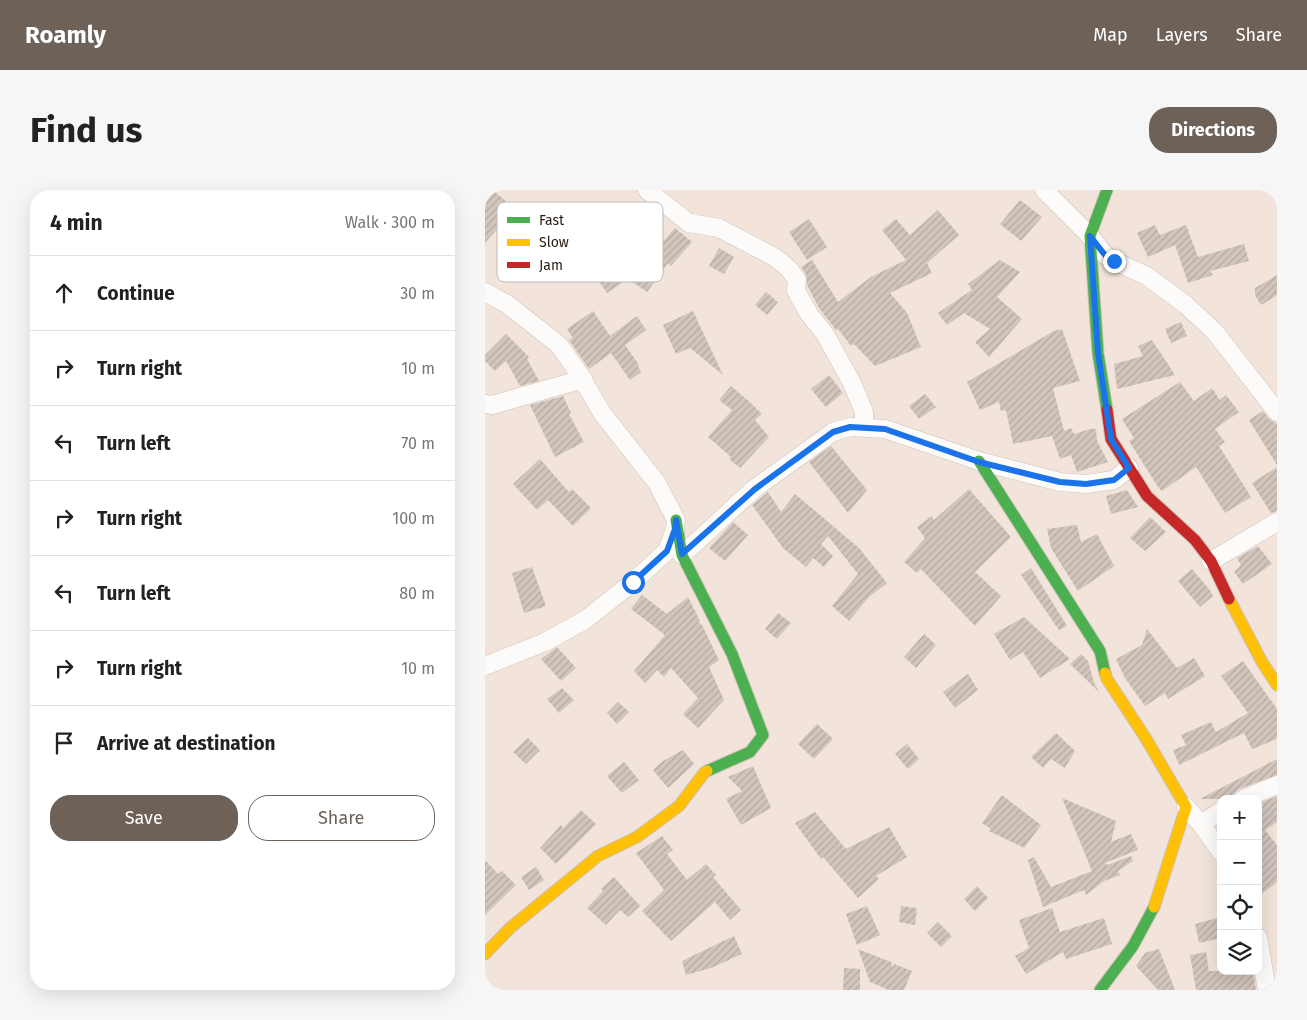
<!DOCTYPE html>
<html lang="en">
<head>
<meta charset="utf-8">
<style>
  :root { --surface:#fff; --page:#f6f6f6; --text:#222; --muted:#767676; --line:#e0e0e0; --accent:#6d6158 }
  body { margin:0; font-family:"Fira Sans",sans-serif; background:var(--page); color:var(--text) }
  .controls { position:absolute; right:15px; bottom:15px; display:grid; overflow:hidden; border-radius:10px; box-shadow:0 5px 20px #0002 }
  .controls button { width:45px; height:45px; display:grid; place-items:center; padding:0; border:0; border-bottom:1px solid var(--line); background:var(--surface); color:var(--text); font:25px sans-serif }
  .stop { position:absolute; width:15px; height:15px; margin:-11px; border:4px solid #1a73e8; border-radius:50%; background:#fff }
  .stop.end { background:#1a73e8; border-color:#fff; box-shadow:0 1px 5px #0008 }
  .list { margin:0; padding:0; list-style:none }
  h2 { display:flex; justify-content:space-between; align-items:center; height:65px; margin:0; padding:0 20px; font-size:21px }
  h2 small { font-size:16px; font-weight:400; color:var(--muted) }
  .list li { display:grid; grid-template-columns:32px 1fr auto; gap:15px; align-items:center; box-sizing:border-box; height:75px; padding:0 20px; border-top:1px solid var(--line) }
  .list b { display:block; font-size:19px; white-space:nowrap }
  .list em { font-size:16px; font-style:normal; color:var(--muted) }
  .actions { display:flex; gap:10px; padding:15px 20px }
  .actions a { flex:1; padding:11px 0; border:1px solid var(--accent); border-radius:20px; text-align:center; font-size:18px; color:var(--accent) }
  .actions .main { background:var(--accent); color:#fff }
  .icon { flex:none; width:28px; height:28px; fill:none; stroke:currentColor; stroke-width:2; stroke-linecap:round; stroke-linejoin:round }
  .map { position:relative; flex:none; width:792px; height:800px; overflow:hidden; border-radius:20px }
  header { display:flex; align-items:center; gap:30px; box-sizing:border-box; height:70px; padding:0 25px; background:var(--accent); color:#fff }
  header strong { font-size:24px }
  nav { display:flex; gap:28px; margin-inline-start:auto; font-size:18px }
  .intro { display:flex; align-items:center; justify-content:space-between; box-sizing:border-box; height:120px; padding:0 30px }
  h1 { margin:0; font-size:35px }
  .button { padding:12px 22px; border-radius:20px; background:var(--accent); color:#fff; font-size:18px; font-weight:700 }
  main { display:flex; gap:30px; padding:0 30px }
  aside { flex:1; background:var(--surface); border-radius:20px; box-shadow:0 5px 20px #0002 }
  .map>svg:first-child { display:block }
  .building { fill:url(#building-hatch) }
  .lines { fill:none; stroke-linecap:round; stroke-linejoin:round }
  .street-casing { stroke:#cdc1b8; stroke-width:19 }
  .fast-casing { stroke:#cdc1b8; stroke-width:13 }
  .slow-casing { stroke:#cdc1b8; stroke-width:13 }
  .jam-casing { stroke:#cdc1b8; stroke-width:13 }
  .street { stroke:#fdfbf9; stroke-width:18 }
  .fast { stroke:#4caf50; stroke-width:11 }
  .slow { stroke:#ffc107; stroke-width:11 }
  .jam { stroke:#c62828; stroke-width:11 }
  .route { stroke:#1a73e8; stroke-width:6 }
  .key { fill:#fff; stroke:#bebab8; stroke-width:1 }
  .key-label { font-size:14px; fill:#251a12 }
</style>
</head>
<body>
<header>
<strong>Roamly</strong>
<nav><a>Map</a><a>Layers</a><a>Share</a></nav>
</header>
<div class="intro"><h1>Find us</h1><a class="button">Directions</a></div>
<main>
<aside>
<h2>4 min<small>Walk · 300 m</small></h2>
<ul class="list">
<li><svg class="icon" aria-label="ahead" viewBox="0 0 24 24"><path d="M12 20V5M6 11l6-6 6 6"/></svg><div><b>Continue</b></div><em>30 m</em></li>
<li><svg class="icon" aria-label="right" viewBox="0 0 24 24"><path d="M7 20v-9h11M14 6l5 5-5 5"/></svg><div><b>Turn right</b></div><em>10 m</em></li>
<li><svg class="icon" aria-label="left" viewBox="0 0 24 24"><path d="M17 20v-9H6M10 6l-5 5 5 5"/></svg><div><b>Turn left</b></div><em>70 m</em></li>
<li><svg class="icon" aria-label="right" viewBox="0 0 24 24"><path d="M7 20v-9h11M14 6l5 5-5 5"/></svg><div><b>Turn right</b></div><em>100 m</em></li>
<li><svg class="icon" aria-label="left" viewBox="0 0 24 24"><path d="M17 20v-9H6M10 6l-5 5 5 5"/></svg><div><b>Turn left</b></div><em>80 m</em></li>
<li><svg class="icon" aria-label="right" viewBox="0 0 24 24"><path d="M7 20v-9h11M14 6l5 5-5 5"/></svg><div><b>Turn right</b></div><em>10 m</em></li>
<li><svg class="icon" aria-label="arrive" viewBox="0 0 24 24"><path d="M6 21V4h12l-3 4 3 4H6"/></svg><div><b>Arrive at destination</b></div></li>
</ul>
<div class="actions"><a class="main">Save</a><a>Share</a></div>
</aside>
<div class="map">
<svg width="792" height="800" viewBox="0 0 792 800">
  <defs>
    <pattern id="building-hatch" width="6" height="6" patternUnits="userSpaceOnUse" patternTransform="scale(1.25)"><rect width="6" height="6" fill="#d1c5bc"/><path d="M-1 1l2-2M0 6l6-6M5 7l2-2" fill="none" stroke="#b3a9a1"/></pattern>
  </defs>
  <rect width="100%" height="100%" fill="#f2e4da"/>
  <path class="building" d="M9,1L30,19L0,53V11Z
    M535,10L557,27L536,51L515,34Z
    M453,20L474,45L442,73L447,83L405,103L422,123L436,157L390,176L369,154L366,156L353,139L351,140L334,118L322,95L321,84L316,77L327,70L353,112L386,87L421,70L397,40L411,29L425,45Z
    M324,29L342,57L322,70L304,42Z
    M670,35L675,45L701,35L713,67L759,54L764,71L725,81L728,85L703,93L690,55L663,67L652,43Z
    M137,37L169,62L190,38L207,52L186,76L183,73L162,102L143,89L122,103L104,77L126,61L121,57Z
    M234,58L249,67L239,84L224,76Z
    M515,70L535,82L512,107L537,129L504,167L490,152L505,139L479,123L462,135L453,123L487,100L483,94Z
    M792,85V105L776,115L770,105V98Z
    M281,102L293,112L282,125L270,115Z
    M108,121L125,146L152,126L161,140L140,155L154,175L153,176L156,182L145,190L126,163L104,179L84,150L88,148L82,139Z
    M208,121L238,185L205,158L191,164L178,135Z
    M696,132L702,146L686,153L680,139Z
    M577,139L595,191L568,198L579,241L586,238L589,244L605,239H611L612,251L623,272L592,282L586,265L575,269L567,246L528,254L521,220L516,221L514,212L495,220L482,192L569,141Z
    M21,144L44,167L42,169L54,191L35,196L21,171L10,181L0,171V165Z
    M667,150L690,185L632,199L629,174L658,166L653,156Z
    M344,185L358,203L341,217L326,199Z
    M695,192L709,211L727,198L735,210L741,205L754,222L730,239L740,252L734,256L766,307L740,323L711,277L677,301L673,297L644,251L649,248L637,229Z
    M246,196L267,214L277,224L270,230L284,247L255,278L244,269L246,267L223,247L247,220L234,210Z
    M440,204L451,217L434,229L424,216Z
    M78,206L86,223L84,224L99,252L70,267L45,215Z
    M778,221L784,229L792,234V275L764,230Z
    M346,256L382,300L363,323L324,272Z
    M55,269L84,302L87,299L106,318L88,336L63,310L52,320L28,294Z
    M792,277V321L786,323L767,293Z
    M484,299L526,347L490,382L516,406L490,436L436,379L432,383L419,372L440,348L432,337L447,326L449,330Z
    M642,300L653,317L626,324L621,306Z
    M283,302L296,322L310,304L374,358L402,393L384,407L364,431L347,416L373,384L343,346L336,354L348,366L339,377L328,368L321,377L298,358L267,315Z
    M665,327L681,342L660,361L645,348Z
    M248,332L263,345L240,371L224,358Z
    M592,335L596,352L612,344L629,376L593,401L566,358L562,339Z
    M773,356L787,374L758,394L749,382L756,375L752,368Z
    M47,377L61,416L39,423L27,383Z
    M546,378L582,436L574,440L536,385Z
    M707,379L724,399L728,406L715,417L693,391Z
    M157,405L182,424L203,407L215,431L213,432L217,435L234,470L224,477L239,510L213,538L198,524L213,508L186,478L179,487L172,480L160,493L149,481L180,445L146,419Z
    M293,423L306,433L292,449L280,439Z
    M539,427L585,469L555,488L538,462L525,470L509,444Z
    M662,439L692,478L709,468L720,486L683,509L680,503L660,516L640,488L631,469L657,455Z
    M439,444L451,455L431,478L419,467Z
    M72,457L91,478L76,491L56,469Z
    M596,464L603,471L609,493L614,502L585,474Z
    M758,471L792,519V549L767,559L759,543L694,575L688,560L701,555L696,545L726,532L731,542L763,523L736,486Z
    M483,484L493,500L470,518L458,502Z
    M77,498L89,510L74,523L62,509Z
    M133,512L144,522L132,534L122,523Z
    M332,534L348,549L329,569L313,554Z
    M571,543L590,561L580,578L566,569L558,578L546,567Z
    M43,548L55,560L41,574L28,562Z
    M422,554L434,569L423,579L410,564Z
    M198,560L209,574L183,598L168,580L178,571Z
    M792,569V585L754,599L749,603L748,609H715Z
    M139,572L154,590L137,603L122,586Z
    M268,576L286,618L256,635L241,609L257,601L243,587Z
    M517,605L556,635L539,658L504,641L506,639L497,633Z
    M792,606V632L780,640L792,655V692L773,707V614Z
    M577,608L631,631L626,652L646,644L653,660L620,673L622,675L646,666L648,671L633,681L635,685L619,691L601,705L599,700L558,717L543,670L549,667L566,697L607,681Z
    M96,620L111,634L71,674L55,658L76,635L78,638Z
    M330,622L361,659L404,637L422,667L391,686L394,689L373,708L338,667L336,669L310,633Z
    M177,646L188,660L182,664L202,690L221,674L231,685L228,687L256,720L245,730L230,712L186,751L157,721L179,700L151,663Z
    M0,670L13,684L17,681L31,695L0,725Z
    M51,677L59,690L44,700L36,687Z
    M129,687L155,716L143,727L135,720L121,735L102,718L118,701L116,699Z
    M492,696L503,708L490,721L479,709Z
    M382,716L395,745L372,755L361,724Z
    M416,716L432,718L430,735L414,732Z
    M567,718L575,742L619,728L627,754L581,769L578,762L541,784L530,766L544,758L534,730Z
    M736,727V748L714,753L710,734Z
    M453,732L467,746L456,757L442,743Z
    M249,746L257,764L226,778L201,785L197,771Z
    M373,759L406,772L408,778L409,774L427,781L419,800H404L385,792Z
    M674,759L690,800H673L651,776L660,763Z
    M721,762L724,781H768L771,800H711L705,765Z
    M359,778L375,779V800H358Z"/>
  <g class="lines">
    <g class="street-casing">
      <path id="street" d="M162,0L204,33L234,38L291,68L304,79L312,90L311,101L324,124L340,144L367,193L379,222V236
        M559,0L605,46L620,65L629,71L662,86L701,115L730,142L792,222
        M0,102L22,114L74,155L95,185L117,223L172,293L191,330L190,339L182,361L148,392L100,430L60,452L0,476
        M0,214L7,215L98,189
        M197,365L269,299L348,242L365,237L400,239L494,271L575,292L601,294L629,290L644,278
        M726,371L792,332
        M758,609L792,595
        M701,617L716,634L736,662
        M716,634L736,621
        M773,747L782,800"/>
    </g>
    <g class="fast-casing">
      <path id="fast" d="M622,220L613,163L605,46L622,0
        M494,271L615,461L620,483
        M191,330L197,365L247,464L278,545L265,562L222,581
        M615,800L648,756L669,717"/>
    </g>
    <g class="slow-casing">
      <path id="slow" d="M744,409L777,472L792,495
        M620,483L622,489L660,547L701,617L669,717
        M0,764L25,738L113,666L152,647L194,616L219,583L222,581"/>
    </g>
    <g class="jam-casing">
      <path id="jam" d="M622,220L626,249L662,306L710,350L726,371L744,409"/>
    </g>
    <use href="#street" class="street"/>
    <use href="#fast" class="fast"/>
    <use href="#slow" class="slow"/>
    <use href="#jam" class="jam"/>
  </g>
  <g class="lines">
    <path class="route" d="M148,392L182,361L190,339L191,330L197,364L270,299L348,242L365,237L400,239L494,272L575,292L601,294L629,290L644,278L626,249L613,163L605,46L620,65L629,71"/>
  </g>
  <rect x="12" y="12" width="166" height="80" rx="8" class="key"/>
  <rect x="22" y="27" width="23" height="6" fill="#4caf50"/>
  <rect x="22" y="49" width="23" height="7" fill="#ffc107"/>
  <rect x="22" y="72" width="23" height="6" fill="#c62828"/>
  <g class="key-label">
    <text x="54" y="35">Fast</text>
    <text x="54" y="57">Slow</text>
    <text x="54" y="80">Jam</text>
  </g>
</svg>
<div class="controls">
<button>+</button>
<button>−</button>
<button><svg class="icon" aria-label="locate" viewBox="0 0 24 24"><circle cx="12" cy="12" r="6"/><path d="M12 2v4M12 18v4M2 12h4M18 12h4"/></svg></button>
<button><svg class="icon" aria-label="layers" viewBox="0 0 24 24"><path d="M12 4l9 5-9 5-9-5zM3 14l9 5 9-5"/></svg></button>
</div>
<div class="stop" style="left:148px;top:392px"></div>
<div class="stop end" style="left:629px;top:71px"></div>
</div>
</main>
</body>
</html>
